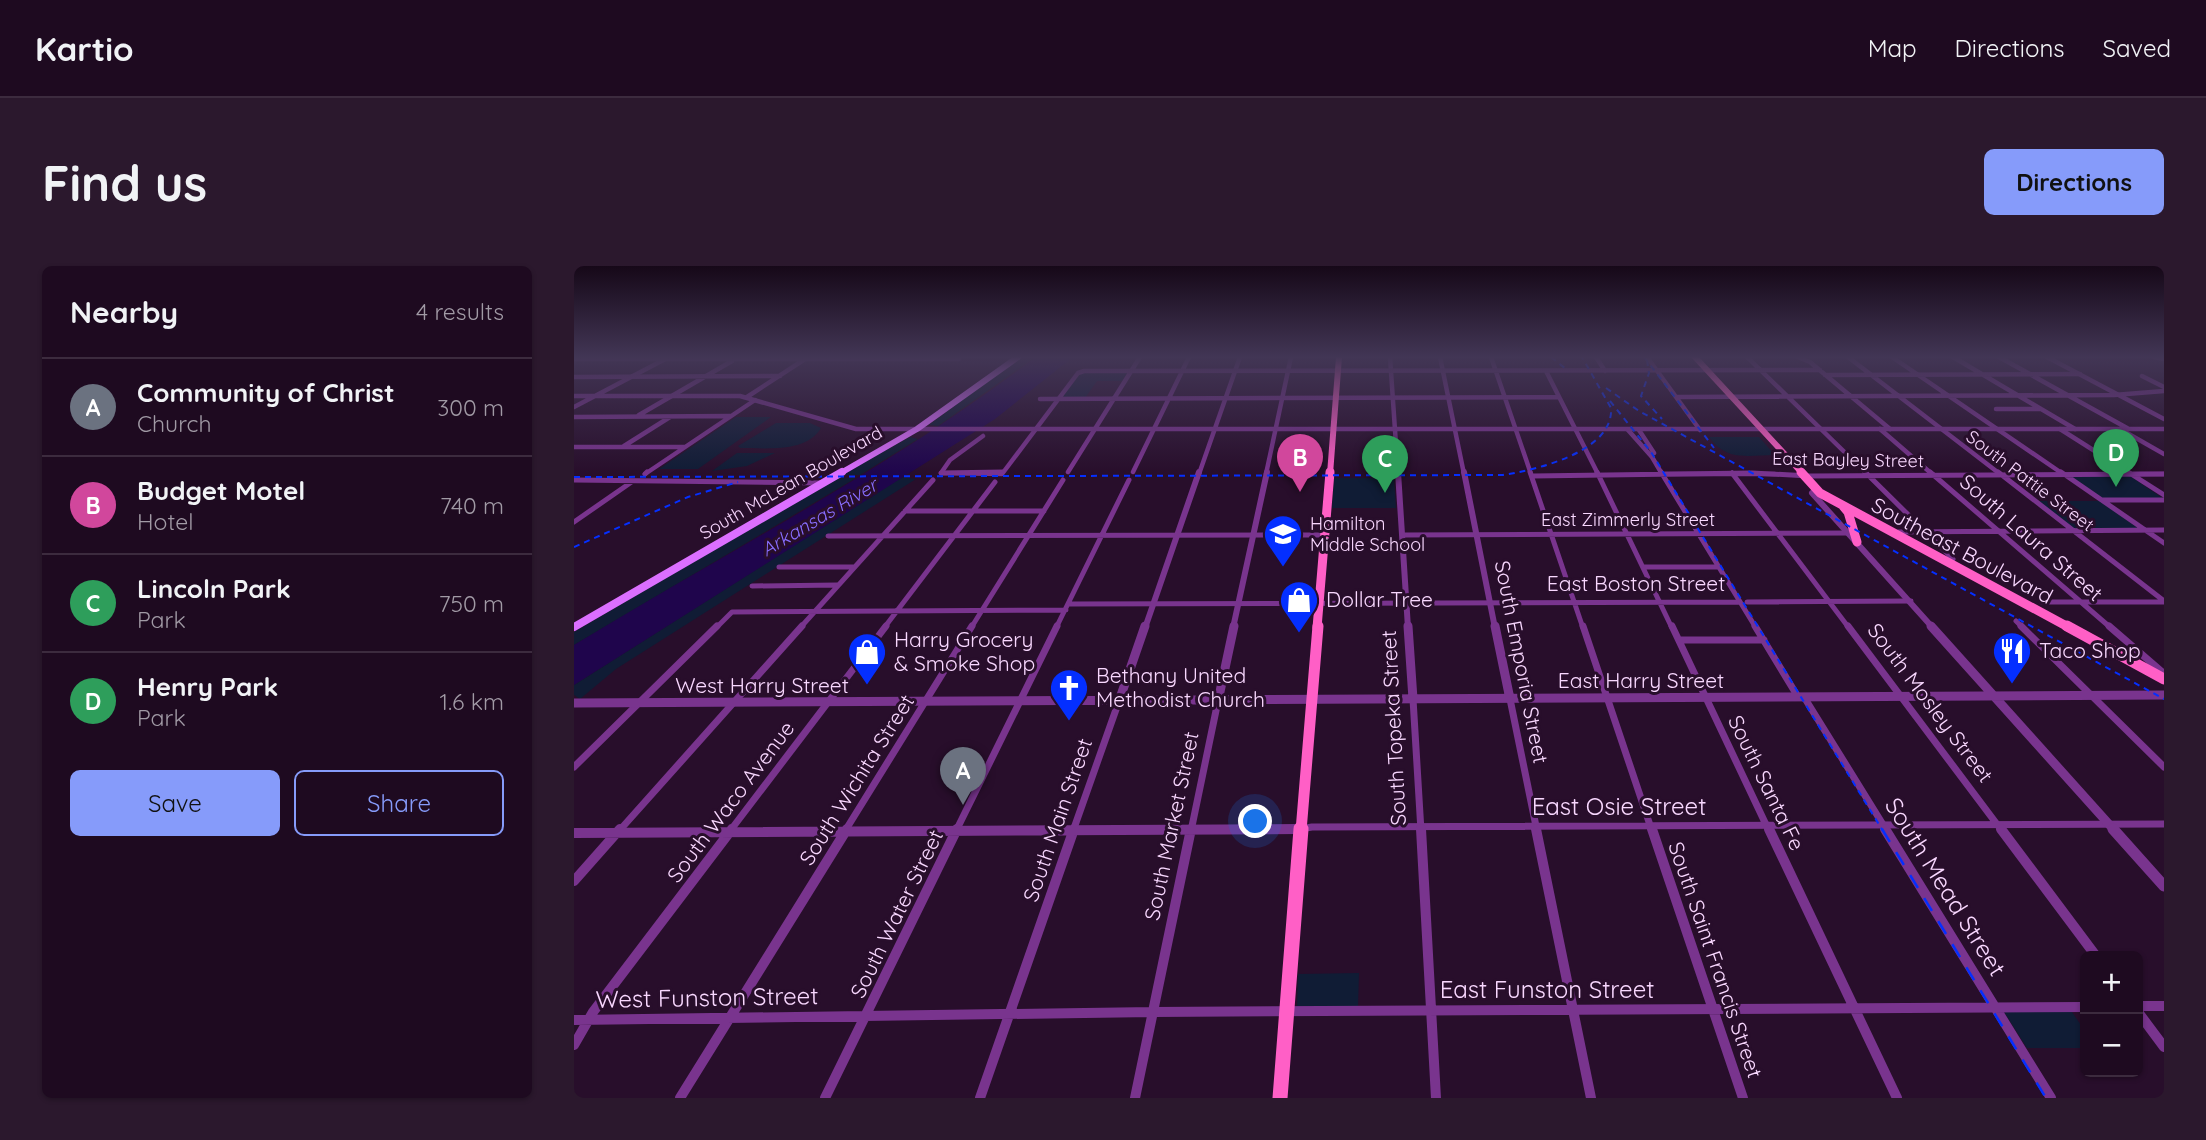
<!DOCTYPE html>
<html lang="en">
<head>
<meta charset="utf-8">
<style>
  :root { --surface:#1e0a20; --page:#2b182d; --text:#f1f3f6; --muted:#a19aa5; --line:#3c2b3e; --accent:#869bfa }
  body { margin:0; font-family:Quicksand,sans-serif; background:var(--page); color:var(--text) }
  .controls { position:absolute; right:21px; bottom:21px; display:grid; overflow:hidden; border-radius:10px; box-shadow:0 2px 5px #0004 }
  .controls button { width:63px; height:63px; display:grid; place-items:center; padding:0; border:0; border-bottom:2px solid var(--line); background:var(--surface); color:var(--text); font:35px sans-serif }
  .you { position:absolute; left:682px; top:556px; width:24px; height:24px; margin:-18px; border:5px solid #fff; border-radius:50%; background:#1a73e8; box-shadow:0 0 0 10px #1a73e833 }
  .badge { display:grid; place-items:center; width:46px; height:46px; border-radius:50%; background:var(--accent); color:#fff; font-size:23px; font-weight:700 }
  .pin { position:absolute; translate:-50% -58px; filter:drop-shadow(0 2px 4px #0008) }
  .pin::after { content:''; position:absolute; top:37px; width:24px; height:21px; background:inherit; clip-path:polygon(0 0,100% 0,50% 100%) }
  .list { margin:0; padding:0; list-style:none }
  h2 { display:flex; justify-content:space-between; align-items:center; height:91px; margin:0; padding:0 28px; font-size:30px }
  h2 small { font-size:23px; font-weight:400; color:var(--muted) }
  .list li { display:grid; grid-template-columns:46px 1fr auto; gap:21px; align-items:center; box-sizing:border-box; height:98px; padding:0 28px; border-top:2px solid var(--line) }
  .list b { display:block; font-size:26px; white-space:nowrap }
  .list p { margin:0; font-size:23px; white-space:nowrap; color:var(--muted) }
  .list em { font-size:23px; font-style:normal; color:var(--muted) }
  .actions { display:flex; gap:14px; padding:21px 28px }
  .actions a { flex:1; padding:16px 0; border:2px solid var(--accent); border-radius:10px; text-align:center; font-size:24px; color:var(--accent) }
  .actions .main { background:var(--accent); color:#111 }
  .map { position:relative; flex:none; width:1590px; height:832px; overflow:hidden; border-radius:10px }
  header { display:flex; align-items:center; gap:42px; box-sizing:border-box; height:98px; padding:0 35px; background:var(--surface); border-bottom:2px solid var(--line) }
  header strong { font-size:33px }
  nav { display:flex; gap:38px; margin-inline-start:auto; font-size:24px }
  .intro { display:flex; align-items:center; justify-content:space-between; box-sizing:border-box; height:168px; padding:0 42px }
  h1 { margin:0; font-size:49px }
  .button { padding:18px 32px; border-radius:10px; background:var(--accent); color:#111; font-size:24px; font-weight:700 }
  main { display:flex; gap:42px; padding:0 42px }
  aside { flex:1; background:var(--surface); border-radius:10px; box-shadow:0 2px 5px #0004 }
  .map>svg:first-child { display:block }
  .green { fill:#101c35 }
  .water { fill:#1f054c }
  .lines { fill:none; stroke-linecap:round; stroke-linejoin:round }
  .minor-far3 { stroke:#79348e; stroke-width:4.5 }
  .minor-far2 { stroke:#79348e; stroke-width:5 }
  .minor-far1 { stroke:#79348e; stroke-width:7 }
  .minor { stroke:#79348e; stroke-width:10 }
  .tertiary-far3 { stroke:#79348e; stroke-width:4.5 }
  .tertiary-far2 { stroke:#79348e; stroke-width:6 }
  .tertiary-far1 { stroke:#79348e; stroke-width:9 }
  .tertiary { stroke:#79348e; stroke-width:11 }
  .secondary-far1 { stroke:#db6fff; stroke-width:6 }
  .secondary { stroke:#db6fff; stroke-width:8 }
  .primary-far3 { stroke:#ff5fc6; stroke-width:6 }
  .primary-far2 { stroke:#ff5fc6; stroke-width:9 }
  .primary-far1 { stroke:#ff5fc6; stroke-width:11 }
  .primary { stroke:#ff5fc6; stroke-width:15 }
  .rail-far1 { stroke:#042fff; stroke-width:2; stroke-dasharray:6 5; stroke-linecap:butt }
  .rail { stroke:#042fff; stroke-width:2.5; stroke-dasharray:15 12; stroke-linecap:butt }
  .labels { text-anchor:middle; stroke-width:6; stroke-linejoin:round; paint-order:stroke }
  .far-street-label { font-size:18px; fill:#f9d8ff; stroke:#280e2b }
  .far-poi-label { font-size:18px; fill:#f9d8ff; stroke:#280e2b; text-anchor:start }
  .far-water-label { font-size:19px; font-style:italic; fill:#896eff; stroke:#280e2b }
  .street-label { font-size:21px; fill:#f9d8ff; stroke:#280e2b }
  .poi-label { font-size:21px; fill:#f9d8ff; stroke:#280e2b; text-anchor:start }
  .near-street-label { font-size:24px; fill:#f9d8ff; stroke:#280e2b }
</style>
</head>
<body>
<header>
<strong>Kartio</strong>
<nav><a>Map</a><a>Directions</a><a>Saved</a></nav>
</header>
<div class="intro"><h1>Find us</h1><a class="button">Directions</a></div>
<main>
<aside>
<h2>Nearby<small>4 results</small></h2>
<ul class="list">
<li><span class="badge" style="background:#6b7280">A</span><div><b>Community of Christ</b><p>Church</p></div><em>300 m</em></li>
<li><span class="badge" style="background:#d1479c">B</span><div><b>Budget Motel</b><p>Hotel</p></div><em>740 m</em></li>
<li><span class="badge" style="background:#2e9e5b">C</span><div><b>Lincoln Park</b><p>Park</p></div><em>750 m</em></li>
<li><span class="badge" style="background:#2e9e5b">D</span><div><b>Henry Park</b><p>Park</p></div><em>1.6 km</em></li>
</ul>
<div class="actions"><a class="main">Save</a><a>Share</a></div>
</aside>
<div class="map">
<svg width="1590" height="832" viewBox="0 0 1590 832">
  <rect width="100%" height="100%" fill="#280e2b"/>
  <path class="green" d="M446,91H461L364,160L355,159Z
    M554,106L548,115H523L511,132L488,131L506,107Z
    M162,151H197L124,203H85Z
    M202,157H236L247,162C232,187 193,182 166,182L164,180Z
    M336,171L344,173L286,209H266Z
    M1135,171H1185L1201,189C1173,189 1153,196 1135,171Z
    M163,187H201L173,200L138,205Z
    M1495,210H1556L1590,233L1528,232Z
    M328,211L342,213L42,403L6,433L0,429V419Z
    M262,212H282L0,379V366Z
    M760,212H820L822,242H758Z
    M1462,235H1526L1564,262L1500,263Z
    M785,707L784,741L723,740L724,708Z
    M1430,746H1498L1511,765V782H1453Z"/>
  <path class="water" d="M462,91H499L421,153L0,419V379C155,285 318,201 462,91Z"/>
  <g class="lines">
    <path class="minor-far3" d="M917,91L957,208
      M1022,91L1031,105
      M1073,91L1126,164
      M1173,91L1293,208
      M1224,91L1236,96L1316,163
      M1274,91L1426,208
      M1318,91L1489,208
      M1379,91L1501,163
      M1425,91L1553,162
      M1580,91L1590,93
      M0,93H385
      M972,105L1024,208
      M1251,109L1506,108
      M1568,110L1590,121
      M0,111L206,110
      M173,131L231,93
      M1103,131L1540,129L1590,125
      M466,133L985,131
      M1422,143H1467
      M65,149L158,95
      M0,151L156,150
      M1306,163L1358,208
      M1486,163L1557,208
      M1546,163L1590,188
      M1054,164L1078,191L1088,208
      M1065,164L1080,187
      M50,180L96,151
      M0,181H110
      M494,206L566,91
      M559,206L615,91
      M367,207L428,208L504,107L510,105L1246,104
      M367,207L376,194L409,170
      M71,208L181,134
      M1091,208H1201
      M1556,208H1590"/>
    <path class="minor-far2" d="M956,206L1009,362
      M1023,206L1098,362
      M1087,206L1182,362
      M1291,206L1379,293
      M1356,206L1537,362
      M1424,206L1590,335
      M1487,206L1590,277
      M1554,206L1590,229
      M367,207L429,206
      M1158,207L1275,362
      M71,208L73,206
      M959,210L1178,207L1235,210L1590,208
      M0,214L249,217
      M1528,234H1590
      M331,245H470
      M0,256L59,215
      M1324,266L1590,264
      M828,269L1279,267
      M254,270L751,269
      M205,301H279
      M1070,301H1145
      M178,320L263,319
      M1173,336L1337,335
      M1468,336H1590
      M495,338L1166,336
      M1442,355L1449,362
      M142,362L158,346L492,344
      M226,362L359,214
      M310,362L421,216
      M397,362L489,214
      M482,362L555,214"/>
    <path class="minor-far1" d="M1009,360L1078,565
      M1098,360L1195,565
      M1181,360L1224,431
      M1274,360L1428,565
      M1447,360L1590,501
      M1535,360L1587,405
      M1105,374H1190
      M1230,431L1313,565
      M839,433L847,565
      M936,433L963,565
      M0,501L143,360
      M45,565L228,360
      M156,565L312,360
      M271,565L398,360
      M382,565L483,360
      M466,565L720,564L738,561L1590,558
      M499,565L545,435
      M617,565L644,435"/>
    <path class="minor" d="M847,563L862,832
      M962,563L1017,832
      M1078,563L1169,832
      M1195,563L1323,832
      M1311,563L1477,832
      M1427,563L1522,690
      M0,567L724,563
      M0,615L46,563
      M1564,740H1590
      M1564,746L1590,781
      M0,754L579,746L1511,741
      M0,779L19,746L158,563
      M106,832L273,563
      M251,832L383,563
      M406,832L500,563
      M561,832L617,563"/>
    <path class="tertiary-far3" d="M816,91L824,208
      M866,91L890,208
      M1473,91L1590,153
      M325,93L328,91
      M0,130H166L282,163H1590
      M0,141L95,91
      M625,208L666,91
      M692,208L717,91"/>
    <path class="tertiary-far2" d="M824,206L834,362
      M890,206L921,362
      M1238,227L1359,362
      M571,362L625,206
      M659,362L693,206"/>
    <path class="tertiary-far1" d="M834,360L839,433
      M921,360L936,433
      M1357,360L1541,565
      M545,435L571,360
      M644,435L660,360
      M0,437L1590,429"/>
    <path class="tertiary" d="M1539,563L1590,620"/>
    <path class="secondary-far1" d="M265,208L343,163L444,91"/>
    <path class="secondary" d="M0,361L268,206"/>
    <path class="primary-far3" d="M1121,91L1229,208
      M756,208L765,91"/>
    <path class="primary-far2" d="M1227,206L1246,227L1496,362
      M1269,240L1274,246L1283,276
      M743,362L756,206"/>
    <path class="primary-far1" d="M1493,360L1590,413
      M727,565L744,360"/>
    <path class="primary" d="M706,832L727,563"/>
    <path class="rail-far1" d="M977,91L992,103
      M1070,91L1140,182
      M1073,94L1075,107L1067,130L1088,153
      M1032,122L1065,145L1590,433
      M1036,135L1077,186L1309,565
      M0,211L929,209C961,204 1040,186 1037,142L1008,91
      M0,281L114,231L164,216"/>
    <path class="rail" d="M1308,563L1472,832"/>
  </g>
  <linearGradient id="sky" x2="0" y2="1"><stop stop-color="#160818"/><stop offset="0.44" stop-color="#423655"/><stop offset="1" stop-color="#423655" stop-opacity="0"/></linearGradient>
  <rect width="1590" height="207" fill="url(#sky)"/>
  <defs>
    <g id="school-pin" transform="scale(2.0125)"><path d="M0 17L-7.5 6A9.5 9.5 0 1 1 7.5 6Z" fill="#042fff" stroke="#280e2b"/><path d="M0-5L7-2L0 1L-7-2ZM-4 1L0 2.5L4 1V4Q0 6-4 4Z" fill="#fff"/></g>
    <g id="shop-pin" transform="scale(2.0125)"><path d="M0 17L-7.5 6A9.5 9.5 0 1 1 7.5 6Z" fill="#042fff" stroke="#280e2b"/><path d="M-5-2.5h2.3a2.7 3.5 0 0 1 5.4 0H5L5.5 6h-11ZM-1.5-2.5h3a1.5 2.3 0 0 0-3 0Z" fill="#fff"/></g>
    <g id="restaurant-pin" transform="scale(2.0125)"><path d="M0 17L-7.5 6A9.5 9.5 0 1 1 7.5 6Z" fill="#042fff" stroke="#280e2b"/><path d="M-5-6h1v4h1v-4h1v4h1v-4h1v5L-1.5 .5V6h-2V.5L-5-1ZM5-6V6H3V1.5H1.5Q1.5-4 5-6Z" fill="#fff"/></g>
    <g id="church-pin" transform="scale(2.0125)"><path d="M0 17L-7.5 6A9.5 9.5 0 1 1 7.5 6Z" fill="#042fff" stroke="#280e2b"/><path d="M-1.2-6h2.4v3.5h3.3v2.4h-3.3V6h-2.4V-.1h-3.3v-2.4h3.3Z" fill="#fff"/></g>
  </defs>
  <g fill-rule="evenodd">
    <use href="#school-pin" x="709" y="268"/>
    <use href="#shop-pin" x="725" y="334"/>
    <use href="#restaurant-pin" x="1438" y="385"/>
    <use href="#shop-pin" x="293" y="386"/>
    <use href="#church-pin" x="495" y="422"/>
  </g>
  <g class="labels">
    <g class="far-street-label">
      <text transform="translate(1274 194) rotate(1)" y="6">East Bayley Street</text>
      <text transform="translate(1456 215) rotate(37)" y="6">South Pattie Street</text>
      <text transform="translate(217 217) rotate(-30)" y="6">South McLean Boulevard</text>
      <text x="1054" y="260">East Zimmerly Street</text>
    </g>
    <g class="far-poi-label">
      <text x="736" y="264">Hamilton<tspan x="736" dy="21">Middle School</tspan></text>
    </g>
    <g class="far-water-label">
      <text transform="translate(245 251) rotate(-31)" y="7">Arkansas River</text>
    </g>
    <g class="street-label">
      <text transform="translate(1457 272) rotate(41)" y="7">South Laura Street</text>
      <text transform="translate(1388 285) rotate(28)" y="7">Southeast Boulevard</text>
      <text x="1062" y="325">East Boston Street</text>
      <text transform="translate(947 396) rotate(79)" y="7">South Emporia Street</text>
      <text x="1067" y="422">East Harry Street</text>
      <text x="188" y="427">West Harry Street</text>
      <text transform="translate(1356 437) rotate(53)" y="7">South Mosley Street</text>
      <text transform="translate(820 462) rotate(-93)" y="7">South Topeka Street</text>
      <text transform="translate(283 514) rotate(-58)" y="7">South Wichita Street</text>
      <text transform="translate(1192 517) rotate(64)" y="7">South Santa Fe</text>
      <text transform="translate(157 536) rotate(-53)" y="7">South Waco Avenue</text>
      <text transform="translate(484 554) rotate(-71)" y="7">South Main Street</text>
      <text transform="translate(598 560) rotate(-78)" y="7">South Market Street</text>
      <text transform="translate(323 648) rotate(-64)" y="7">South Water Street</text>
      <text transform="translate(1141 694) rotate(71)" y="7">South Saint Francis Street</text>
    </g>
    <g class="poi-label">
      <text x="752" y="341">Dollar Tree</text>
      <text x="320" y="381">Harry Grocery<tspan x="320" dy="24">&amp; Smoke Shop</tspan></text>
      <text x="1465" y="392">Taco Shop</text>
      <text x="522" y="417">Bethany United<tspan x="522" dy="24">Methodist Church</tspan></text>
    </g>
    <g class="near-street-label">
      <text x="1045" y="549">East Osie Street</text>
      <text transform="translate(1371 621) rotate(58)" y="8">South Mead Street</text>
      <text x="973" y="732">East Funston Street</text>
      <text transform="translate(133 732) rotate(-1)" y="8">West Funston Street</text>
    </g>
  </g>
</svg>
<div class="controls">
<button>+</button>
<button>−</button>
</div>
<div class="you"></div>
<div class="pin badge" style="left:389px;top:539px;background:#6b7280">A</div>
<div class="pin badge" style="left:726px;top:226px;background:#d1479c">B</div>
<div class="pin badge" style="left:811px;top:227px;background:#2e9e5b">C</div>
<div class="pin badge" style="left:1542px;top:221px;background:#2e9e5b">D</div>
</div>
</main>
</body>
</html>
